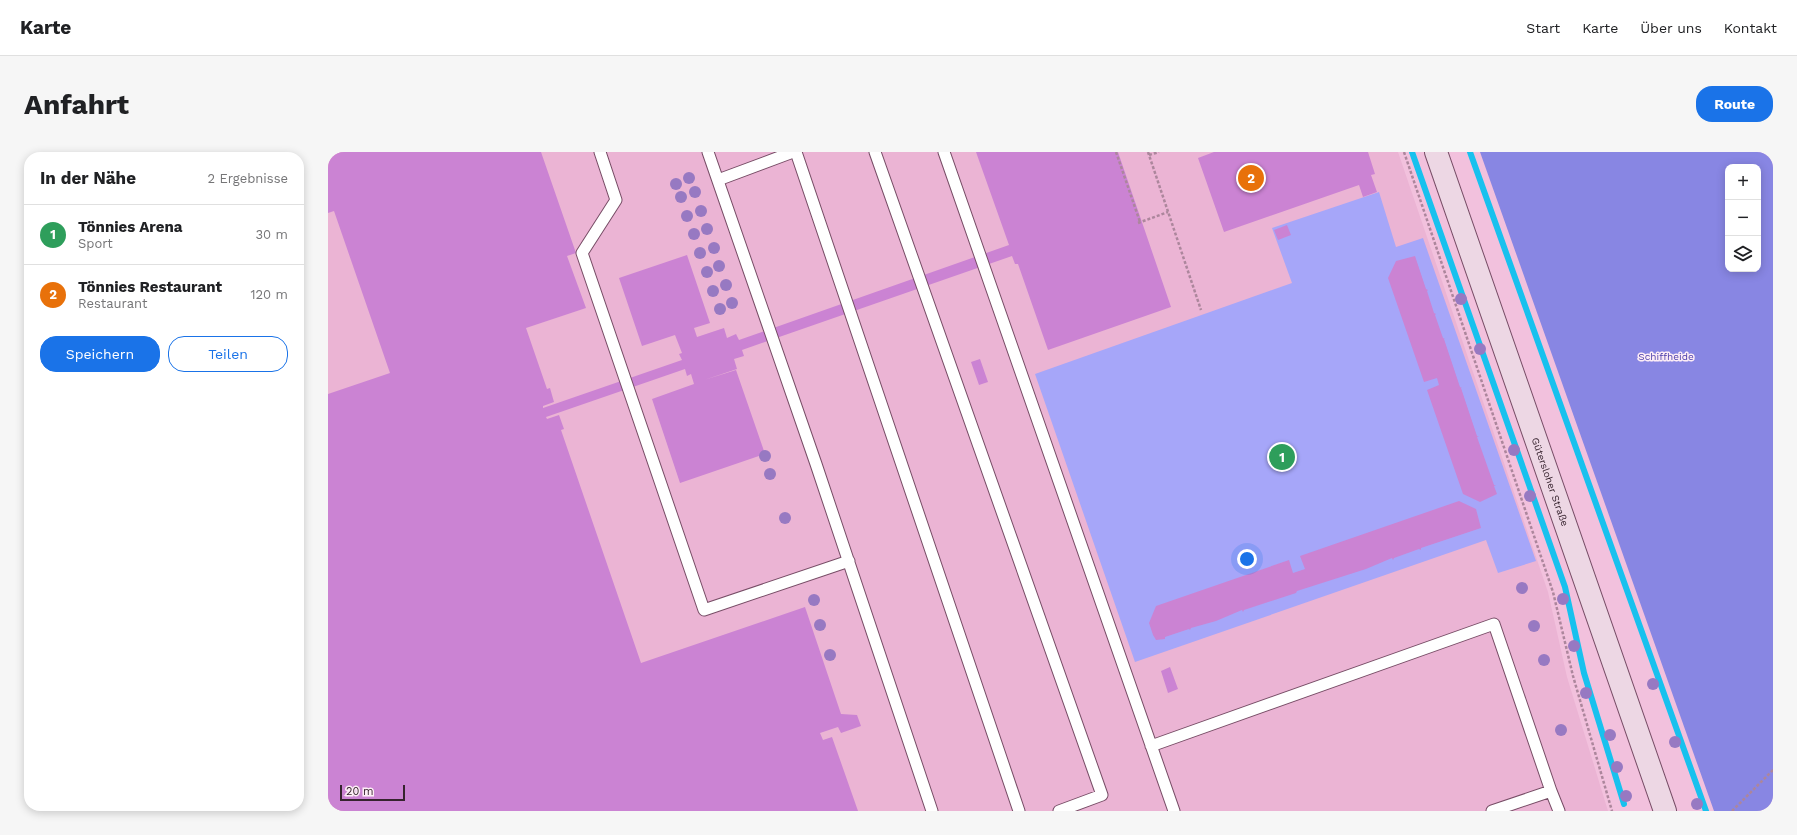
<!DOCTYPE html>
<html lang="de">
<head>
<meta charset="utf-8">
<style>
  :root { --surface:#fff; --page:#f6f6f6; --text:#202124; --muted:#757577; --line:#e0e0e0; --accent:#1a73e8 }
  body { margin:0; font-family:"Work Sans",sans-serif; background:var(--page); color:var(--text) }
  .controls { position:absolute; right:12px; top:12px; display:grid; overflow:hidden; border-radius:8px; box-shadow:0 2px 10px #0003 }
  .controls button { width:36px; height:36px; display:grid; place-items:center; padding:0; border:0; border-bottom:1px solid var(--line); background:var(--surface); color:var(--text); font:20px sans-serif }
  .scale { position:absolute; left:12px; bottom:10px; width:65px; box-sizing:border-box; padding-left:4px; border:2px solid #36232e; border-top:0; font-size:11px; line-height:14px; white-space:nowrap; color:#36232e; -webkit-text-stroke:3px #fdedf6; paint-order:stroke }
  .you { position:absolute; left:919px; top:407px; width:14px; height:14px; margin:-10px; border:3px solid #fff; border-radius:50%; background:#1a73e8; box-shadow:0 0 0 6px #1a73e833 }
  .badge { display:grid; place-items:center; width:26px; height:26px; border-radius:50%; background:var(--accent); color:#fff; font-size:13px; font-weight:700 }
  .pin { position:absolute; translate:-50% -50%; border:2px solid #fff; box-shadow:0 1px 4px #0006 }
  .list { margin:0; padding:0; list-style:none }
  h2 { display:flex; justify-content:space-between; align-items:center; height:52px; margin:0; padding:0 16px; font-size:17px }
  h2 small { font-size:13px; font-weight:400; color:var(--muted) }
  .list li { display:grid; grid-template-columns:26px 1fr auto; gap:12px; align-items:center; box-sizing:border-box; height:60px; padding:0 16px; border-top:1px solid var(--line) }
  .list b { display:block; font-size:15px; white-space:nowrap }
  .list p { margin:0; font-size:13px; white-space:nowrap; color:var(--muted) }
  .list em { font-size:13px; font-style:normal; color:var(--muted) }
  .actions { display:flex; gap:8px; padding:12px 16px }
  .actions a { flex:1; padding:9px 0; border:1px solid var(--accent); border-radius:16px; text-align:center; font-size:14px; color:var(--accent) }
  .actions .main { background:var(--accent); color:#fff }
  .icon { flex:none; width:22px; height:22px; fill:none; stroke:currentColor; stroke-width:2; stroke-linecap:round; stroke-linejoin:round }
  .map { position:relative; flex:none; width:1445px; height:659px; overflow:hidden; border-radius:16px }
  header { display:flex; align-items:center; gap:24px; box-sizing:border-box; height:56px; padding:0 20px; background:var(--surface); border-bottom:1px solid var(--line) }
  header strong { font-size:19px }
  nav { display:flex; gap:22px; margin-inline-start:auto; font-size:14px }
  .intro { display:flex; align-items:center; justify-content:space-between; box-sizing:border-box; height:96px; padding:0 24px }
  h1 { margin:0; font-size:28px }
  .button { padding:10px 18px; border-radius:16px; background:var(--accent); color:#fff; font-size:14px; font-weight:700 }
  main { display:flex; gap:24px; padding:0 24px }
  aside { flex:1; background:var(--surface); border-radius:16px; box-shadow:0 2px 10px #0003 }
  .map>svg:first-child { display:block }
  .built { fill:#ebb4d4 }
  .green { fill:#a6a6f9 }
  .forest { fill:#8886e3; fill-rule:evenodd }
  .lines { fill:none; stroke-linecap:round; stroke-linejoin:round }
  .stream { stroke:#18c1ee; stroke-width:6 }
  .building { fill:#cb83d3 }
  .service-casing { stroke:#774d66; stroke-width:13 }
  .secondary-casing { stroke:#774d66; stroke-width:24 }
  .path { stroke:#ac869c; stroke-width:2.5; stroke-dasharray:3 2; stroke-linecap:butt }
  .service { stroke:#fff; stroke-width:11 }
  .secondary { stroke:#edd7e4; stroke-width:22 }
  .tree { fill:#9779c2 }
  .labels { text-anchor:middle; stroke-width:3; stroke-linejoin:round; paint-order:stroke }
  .park-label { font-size:10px; fill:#4c3eab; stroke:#fdedf6 }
  .street-label { font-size:10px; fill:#36232e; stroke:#fdedf6 }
</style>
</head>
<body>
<header>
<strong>Karte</strong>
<nav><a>Start</a><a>Karte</a><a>Über uns</a><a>Kontakt</a></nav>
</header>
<div class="intro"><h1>Anfahrt</h1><a class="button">Route</a></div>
<main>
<aside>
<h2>In der Nähe<small>2 Ergebnisse</small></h2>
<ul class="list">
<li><span class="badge" style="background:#2e9e5b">1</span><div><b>Tönnies Arena</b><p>Sport</p></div><em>30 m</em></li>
<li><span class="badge" style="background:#e8710a">2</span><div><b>Tönnies Restaurant</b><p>Restaurant</p></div><em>120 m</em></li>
</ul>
<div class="actions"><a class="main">Speichern</a><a>Teilen</a></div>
</aside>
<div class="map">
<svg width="1445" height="659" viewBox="0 0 1445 659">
  <rect width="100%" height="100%" fill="#f2c1dd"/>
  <path class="built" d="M0,0H1070L1220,440L1239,525L1280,659H0Z"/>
  <path class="green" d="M1051,40L1068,95L1095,86L1208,409L1170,421L1158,388L807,510L707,222L964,131L944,76Z"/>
  <path class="forest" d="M1152,0H1445V659H1386ZM1400,15H1430V117H1400Z"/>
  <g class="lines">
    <path class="stream" d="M1084,0L1237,435L1256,521L1296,652
      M1142,0L1378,659"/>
  </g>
  <path class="building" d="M0,0H213L248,101L239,104L258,156L198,176L219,237L222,236L226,250L215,254V256L354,208L351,202L354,201L347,183L314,194L291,126L359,103L382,171L366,176L369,185L396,176L399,186L408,182L411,188L681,93L648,0H790L843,155L720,198L690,112H687L684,104L414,198L416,204L406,207L409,217L376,228L408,218L437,302L352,331L324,247L366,232L363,222L359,224L357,217L218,265L219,267L231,263L236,277L233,278L313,511L477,455L513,562L529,563L533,574L513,581L510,575L492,581L495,588L504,585L530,659H0V242L62,221L6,59L0,61Z
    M886,0H1040L1047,22L1043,23L1049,40L1035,45L1031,33L896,80L870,6Z
    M959,73L963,83L950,88L946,78Z
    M1087,104L1098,137L1100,138L1099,139L1106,161L1108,162L1107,163L1115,186L1117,187H1116L1132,235L1134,236H1133L1149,284L1151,285H1149L1166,333L1168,334H1166L1169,342L1152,350L1135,342L1099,238L1111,233L1109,226L1096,230L1060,126L1068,109Z
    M652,207L660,230L651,233L643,210Z
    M1131,349L1148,357L1153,376L1093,396V398L1091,397L1066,406L1065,408L1064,406L1038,417L969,439L968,441L916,458L915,460L914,458L888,469L863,476L862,478L861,477L837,485V487L828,488L825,483L821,471L828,454L961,408L965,421L977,417L972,404Z
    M842,515L850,537L840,541L833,519Z"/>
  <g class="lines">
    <g class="service-casing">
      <path id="service" d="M272,0L288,48L254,101L376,458L521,409
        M380,0L488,312L604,659
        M468,0L691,659
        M547,0L774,643L731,659
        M616,0L846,659
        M390,28L465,0
        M823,594L1166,472L1223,639
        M1164,659L1223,639L1231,659"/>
    </g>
    <g class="secondary-casing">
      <g id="secondary">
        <path id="s1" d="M1108,0L1337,659"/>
      </g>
    </g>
    <path class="path" d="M788,0L812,70
      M820,0L873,158
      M1076,0L1225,440L1245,524L1284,659
      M821,3L831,0
      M810,71L840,60
      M1404,659L1445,618"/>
    <use href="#service" class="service"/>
    <use href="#secondary" class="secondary"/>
  </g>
  <g class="tree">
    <circle cx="361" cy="26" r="6"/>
    <circle cx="348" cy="32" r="6"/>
    <circle cx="367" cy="40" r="6"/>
    <circle cx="353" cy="45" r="6"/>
    <circle cx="373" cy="59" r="6"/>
    <circle cx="359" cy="64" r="6"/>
    <circle cx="379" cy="77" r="6"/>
    <circle cx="366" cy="82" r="6"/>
    <circle cx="386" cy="96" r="6"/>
    <circle cx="372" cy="101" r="6"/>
    <circle cx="391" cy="114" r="6"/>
    <circle cx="379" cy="120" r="6"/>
    <circle cx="398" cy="133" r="6"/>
    <circle cx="385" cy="139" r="6"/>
    <circle cx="1133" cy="147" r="6"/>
    <circle cx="404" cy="151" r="6"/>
    <circle cx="392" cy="157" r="6"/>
    <circle cx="1152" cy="197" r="6"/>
    <circle cx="1186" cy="298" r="6"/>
    <circle cx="437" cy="304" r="6"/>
    <circle cx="442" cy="322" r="6"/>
    <circle cx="1202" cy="344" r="6"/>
    <circle cx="457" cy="366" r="6"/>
    <circle cx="1194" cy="436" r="6"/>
    <circle cx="1235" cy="447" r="6"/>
    <circle cx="486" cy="448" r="6"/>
    <circle cx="492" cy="473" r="6"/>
    <circle cx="1206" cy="474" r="6"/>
    <circle cx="1246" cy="494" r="6"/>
    <circle cx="502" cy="503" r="6"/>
    <circle cx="1216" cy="508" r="6"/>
    <circle cx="1325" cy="532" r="6"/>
    <circle cx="1258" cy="541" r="6"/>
    <circle cx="1233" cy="578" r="6"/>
    <circle cx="1282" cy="583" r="6"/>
    <circle cx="1347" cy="590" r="6"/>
    <circle cx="1289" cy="615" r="6"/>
    <circle cx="1298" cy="644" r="6"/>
    <circle cx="1369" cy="652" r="6"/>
  </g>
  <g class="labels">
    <g class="park-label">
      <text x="1338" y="208">Schiffheide</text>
    </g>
    <g class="street-label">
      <text dy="4" stroke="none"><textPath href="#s1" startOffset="349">Gütersloher Straße</textPath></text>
    </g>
  </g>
</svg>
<div class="controls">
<button>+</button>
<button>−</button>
<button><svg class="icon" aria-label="layers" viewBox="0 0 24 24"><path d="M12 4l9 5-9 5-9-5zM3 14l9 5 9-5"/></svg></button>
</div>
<div class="scale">20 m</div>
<div class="you"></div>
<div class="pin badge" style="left:954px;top:305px;background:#2e9e5b">1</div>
<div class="pin badge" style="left:923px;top:26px;background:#e8710a">2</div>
</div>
</main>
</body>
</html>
